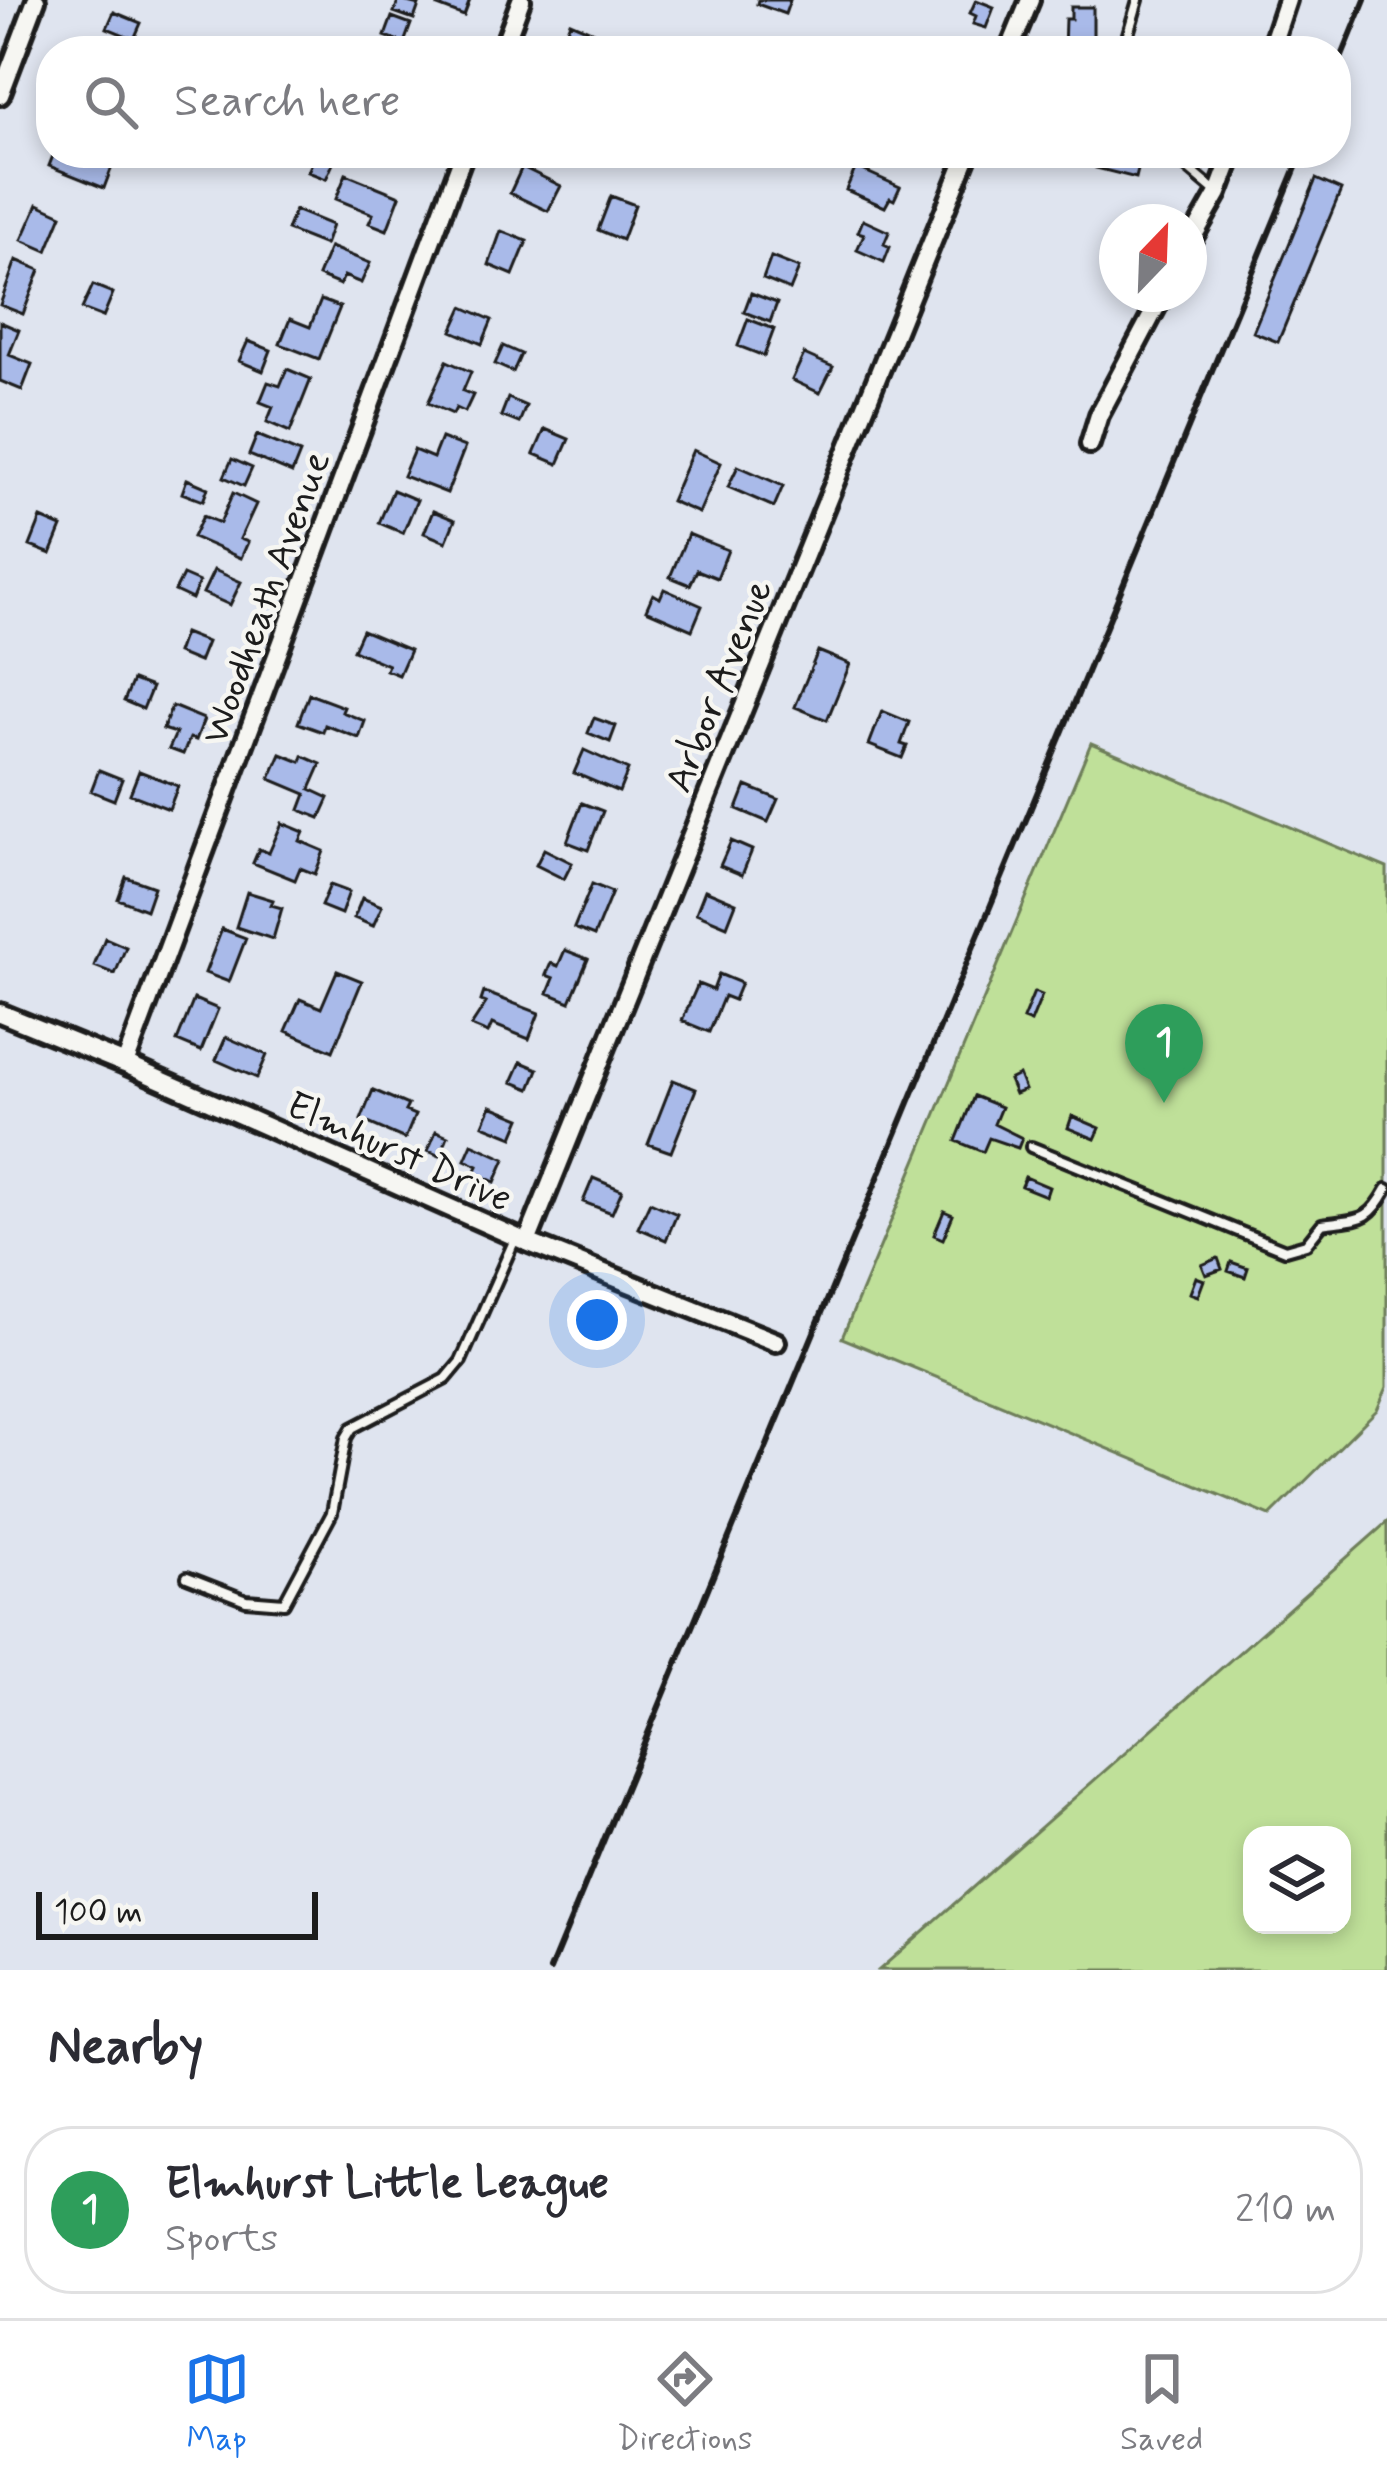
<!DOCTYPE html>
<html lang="en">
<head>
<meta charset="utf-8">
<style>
  :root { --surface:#fff; --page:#f7f7f7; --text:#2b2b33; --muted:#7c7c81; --line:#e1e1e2; --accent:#1a73e8 }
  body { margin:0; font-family:Mynerve,sans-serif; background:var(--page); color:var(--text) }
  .controls { position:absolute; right:36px; bottom:36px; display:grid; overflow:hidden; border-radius:24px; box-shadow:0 6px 18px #0003 }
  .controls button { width:108px; height:108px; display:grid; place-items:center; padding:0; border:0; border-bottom:3px solid var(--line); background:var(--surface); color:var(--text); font:60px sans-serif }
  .compass { position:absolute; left:1099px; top:204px; width:108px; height:108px; border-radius:50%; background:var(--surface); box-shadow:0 6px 18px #0003; rotate:23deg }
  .scale { position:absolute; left:36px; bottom:30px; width:282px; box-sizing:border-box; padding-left:12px; border:6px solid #1c1c1c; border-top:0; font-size:33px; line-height:42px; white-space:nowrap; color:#1c1c1c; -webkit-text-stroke:9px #f6f6f2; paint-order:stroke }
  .you { position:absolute; left:597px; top:1320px; width:42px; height:42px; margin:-30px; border:9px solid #fff; border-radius:50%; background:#1a73e8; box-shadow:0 0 0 18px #1a73e833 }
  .badge { display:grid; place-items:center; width:78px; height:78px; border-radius:50%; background:var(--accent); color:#fff; font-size:39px; font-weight:700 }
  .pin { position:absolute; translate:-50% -99px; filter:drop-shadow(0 3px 6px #0008) }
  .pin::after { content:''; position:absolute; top:63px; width:42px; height:36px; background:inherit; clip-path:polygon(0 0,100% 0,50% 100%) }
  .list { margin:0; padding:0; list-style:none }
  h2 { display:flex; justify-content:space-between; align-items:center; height:156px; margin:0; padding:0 48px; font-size:51px }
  h2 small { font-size:39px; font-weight:400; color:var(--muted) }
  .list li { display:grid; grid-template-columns:78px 1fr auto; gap:36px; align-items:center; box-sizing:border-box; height:168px; margin:0 24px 24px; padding:0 24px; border:3px solid var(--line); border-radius:48px }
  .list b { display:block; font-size:45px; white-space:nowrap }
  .list p { margin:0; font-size:39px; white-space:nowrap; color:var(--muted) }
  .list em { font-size:39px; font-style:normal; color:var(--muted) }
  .icon { flex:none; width:66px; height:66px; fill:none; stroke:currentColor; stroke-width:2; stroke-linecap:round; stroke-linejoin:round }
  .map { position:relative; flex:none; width:1387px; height:1970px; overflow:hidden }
  .search { position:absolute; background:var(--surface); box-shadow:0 6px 18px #0003; left:36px; right:36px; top:36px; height:132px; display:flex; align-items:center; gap:30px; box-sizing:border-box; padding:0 42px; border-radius:48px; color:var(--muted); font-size:45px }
  .sheet { height:348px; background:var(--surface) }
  nav { display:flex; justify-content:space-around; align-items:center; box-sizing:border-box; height:168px; border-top:3px solid var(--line); background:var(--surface); font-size:33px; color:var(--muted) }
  nav a { display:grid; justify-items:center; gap:6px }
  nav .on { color:var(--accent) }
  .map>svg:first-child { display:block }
  .green { fill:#bfe099; stroke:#6e7e5a; stroke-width:3; fill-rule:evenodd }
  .building { fill:#a9bae9; stroke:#1c1c1c; stroke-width:3 }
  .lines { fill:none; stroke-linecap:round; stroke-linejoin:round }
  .service-casing { stroke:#1c1c1c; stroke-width:16 }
  .minor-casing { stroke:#1c1c1c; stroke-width:26 }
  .service { stroke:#f6f6f2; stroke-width:8 }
  .minor { stroke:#f6f6f2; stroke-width:16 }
  .rail { stroke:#1c1c1c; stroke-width:6 }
  .labels { text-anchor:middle; stroke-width:9; stroke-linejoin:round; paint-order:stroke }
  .street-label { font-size:39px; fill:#1c1c1c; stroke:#f6f6f2 }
</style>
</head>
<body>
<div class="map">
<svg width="1387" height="1970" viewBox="0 0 1387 1970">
  <rect width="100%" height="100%" fill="#dfe4ef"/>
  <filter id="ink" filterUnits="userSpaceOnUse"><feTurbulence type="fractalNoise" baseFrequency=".00833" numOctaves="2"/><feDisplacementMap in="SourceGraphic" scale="24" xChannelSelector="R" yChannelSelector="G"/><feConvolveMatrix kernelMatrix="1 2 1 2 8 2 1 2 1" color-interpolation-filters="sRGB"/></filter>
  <g filter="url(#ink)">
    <path class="green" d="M1091,743L1387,868V1387L1377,1410L1270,1516L842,1338Z
      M1387,1522V1970H879ZM1252,1835H1342V1925H1252Z"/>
    <path class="building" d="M399,0L419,5L414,19L394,12Z
      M440,0H470L464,16L438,6Z
      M758,0H790L785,14L757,4Z
      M976,0L994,7L986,28L973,24L976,16L970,13Z
      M1071,7H1093V51H1064L1065,19H1071Z
      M114,12L141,23L134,39L107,28Z
      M392,17L411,24L404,43L385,36Z
      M570,22L610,39L605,51H558Z
      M706,40L732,50V51H701Z
      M54,153H88L113,164L104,188L49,166Z
      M316,153L335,159L326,179L308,172Z
      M823,153H863L855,170Z
      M1100,153H1142L1136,178L1096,168Z
      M522,167L561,186L548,211L510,193Z
      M856,167L900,187L894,200L890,198L885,207L846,190Z
      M346,174L400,196L387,230L369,223L373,214L336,199Z
      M1316,179L1341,190L1278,342L1253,332Z
      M611,196L635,205L622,240L598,230Z
      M38,204L62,215L47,251L22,240Z
      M295,210L332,225L325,245L287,230Z
      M863,220L889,232L884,244L890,247L884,262L857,250L864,234L858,232Z
      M501,231L527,241L513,275L489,265Z
      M330,247L370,263L361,283L344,276L340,285L318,276Z
      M771,257L799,268L790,290L763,279Z
      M16,260L40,270L23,314L0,305Z
      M93,285L113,293L103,317L82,309Z
      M751,293L777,303L770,322L744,312Z
      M321,300L340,307L319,359L280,344L290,319L310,327Z
      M463,307L492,320L482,344L452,331Z
      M748,319L774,329L764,356L738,346Z
      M0,322L19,330L9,355L32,364L22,390L0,381Z
      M248,341L271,350L263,371L239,361Z
      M503,346L521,354L513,372L495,364Z
      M804,354L833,367L820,393L792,380Z
      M447,361L471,372L463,391L473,395L465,412L456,408L453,414L428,403Z
      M287,369L311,379L290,432L267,422L273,407L260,402L268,382L280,386Z
      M508,398L526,406L519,423L501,416Z
      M545,429L569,439L558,464L534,454Z
      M257,435L300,453L292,473L249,455Z
      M441,438L465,447L447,493L403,476L414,450L433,458Z
      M693,450L721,463L699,513L671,501Z
      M232,459L252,468L244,486L224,477Z
      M738,466L783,486L774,507L728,487Z
      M187,479L208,488L203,501L182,493Z
      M393,490L417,500L403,533L379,523Z
      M233,493L256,504L240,539L248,542L241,558L193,537L203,516L220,523Z
      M433,511L455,520L446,542L424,533Z
      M41,518L62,527L51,554L30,546Z
      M688,534L728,550L717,578L697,570L690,585L670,577Z
      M214,570L241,582L230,605L203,593Z
      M183,575L199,582L192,599L175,591Z
      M664,589L702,606L692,630L646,610L653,594L660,598Z
      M362,630L410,650L399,675L386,670L388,665L353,650Z
      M184,633L207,642L199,662L177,653Z
      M818,651L850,664L827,720L795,707Z
      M133,680L152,687L143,709L124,701Z
      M309,694L344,707L342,712L365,721L359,738L325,725L323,732L298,723Z
      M172,706L204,719L196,740L190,738L183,754L169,749L176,733L163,729Z
      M882,711L909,722L901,744L907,746L902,758L869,745Z
      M594,718L616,726L610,742L588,733Z
      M584,750L628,770L619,792L574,773Z
      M281,754L301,762L303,756L321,764L310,789L329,798L320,818L300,810L306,794L270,779Z
      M99,770L122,779L114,800L91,791Z
      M139,771L178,786L169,809L130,794Z
      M746,786L778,799L768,822L737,809Z
      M582,803L603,811L588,850L567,842Z
      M282,823L304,832L300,841L324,851L315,874L300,868L295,880L253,863L259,849L269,853Z
      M731,841L752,850L742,875L720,866Z
      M544,849L572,863L564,879L536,865Z
      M126,877L154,887L146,910L118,899Z
      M592,884L612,892L594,936L574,928Z
      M330,885L349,892L341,914L321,906Z
      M705,890L736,903L727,926L696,913Z
      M247,892L273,900L271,905L282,908L273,939L236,927Z
      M362,898L382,906L373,926L354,918Z
      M222,929L246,938L229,982L205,973Z
      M105,938L126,947L115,974L94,966Z
      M565,950L588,959L570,1002L548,993L554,978L546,975L551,963L558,966Z
      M337,971L362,981L333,1051L286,1031L300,999L321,1008Z
      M719,974L741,983L734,1000L724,996L709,1032L682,1021L698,984L713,990Z
      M484,992L539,1013L529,1039L492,1024L488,1033L471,1026L486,1003L481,1001Z
      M1034,992L1042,995L1031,1022L1023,1019Z
      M194,999L218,1009L201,1051L177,1041Z
      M226,1037L267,1055L257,1078L216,1060Z
      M521,1062L538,1069L530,1089L512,1082Z
      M1019,1075L1025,1090L1015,1094L1009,1080Z
      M673,1080L696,1089L671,1152L648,1144Z
      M373,1090L408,1105L405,1111L415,1115L405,1139L361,1120Z
      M974,1096L1001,1107L994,1124L1022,1138L1018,1148L989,1138L983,1152L956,1141Z
      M491,1106L521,1118L513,1137L483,1125Z
      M1072,1116L1100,1128L1095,1139L1068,1128Z
      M436,1131L448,1136L440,1156L428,1151Z
      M472,1144L505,1159L495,1182L475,1173L478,1166L465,1160Z
      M1025,1177L1049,1187L1046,1196L1021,1186Z
      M593,1178L622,1190L612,1213L583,1202Z
      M650,1202L677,1214L666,1240L638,1228Z
      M944,1211L953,1215L943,1239L934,1235Z
      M1218,1258L1222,1269L1206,1275L1202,1265Z
      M1231,1262L1248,1268L1245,1277L1228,1271Z
      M1196,1277L1204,1280L1198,1296L1190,1293Z"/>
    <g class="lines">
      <g class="service-casing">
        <path id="service" d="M1123,51L1138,0
          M1170,153L1215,191
          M1031,1147L1285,1250L1306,1244L1322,1224C1359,1218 1368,1224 1387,1189
          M187,1577L246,1600L284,1603L332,1513L346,1438L352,1428L446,1379L461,1361L515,1239"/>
      </g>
      <g class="minor-casing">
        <path id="minor" d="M502,51L521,0
          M1009,51L1030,0
          M1270,51L1287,0
          M0,95L36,0
          M1189,244L1218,193L1233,153
          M1090,444L1099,415L1163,294
          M0,1013L125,1064L527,1242L776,1342
          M125,1064L464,153
          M527,1242L968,153"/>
      </g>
      <use href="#service" class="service"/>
      <use href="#minor" class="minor"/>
      <path class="rail" d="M1336,71L1365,0
        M550,1970L1302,153"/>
    </g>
  </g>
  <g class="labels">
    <g class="street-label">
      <text transform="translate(264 597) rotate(-70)" y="14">Woodheath Avenue</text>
      <text transform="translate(717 685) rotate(-68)" y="14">Arbor Avenue</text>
      <text transform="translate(400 1150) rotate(24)" y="14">Elmhurst Drive</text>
    </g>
  </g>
</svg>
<div class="controls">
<button><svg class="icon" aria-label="layers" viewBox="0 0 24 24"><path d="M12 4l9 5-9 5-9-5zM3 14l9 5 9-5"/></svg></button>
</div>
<svg class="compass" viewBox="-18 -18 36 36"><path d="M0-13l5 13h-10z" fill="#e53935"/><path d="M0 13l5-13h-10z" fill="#7c7c81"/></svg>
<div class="scale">100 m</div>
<div class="you"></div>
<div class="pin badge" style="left:1164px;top:1103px;background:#2e9e5b">1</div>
<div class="search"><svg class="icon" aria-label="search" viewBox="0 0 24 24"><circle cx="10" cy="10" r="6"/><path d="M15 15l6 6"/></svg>Search here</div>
</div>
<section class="sheet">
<h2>Nearby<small></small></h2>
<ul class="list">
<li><span class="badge" style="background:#2e9e5b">1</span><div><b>Elmhurst Little League</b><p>Sports</p></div><em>210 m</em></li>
</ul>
</section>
<nav>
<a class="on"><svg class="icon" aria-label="map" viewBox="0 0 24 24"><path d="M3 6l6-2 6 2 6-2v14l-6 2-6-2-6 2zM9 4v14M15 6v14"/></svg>Map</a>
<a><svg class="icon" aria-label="directions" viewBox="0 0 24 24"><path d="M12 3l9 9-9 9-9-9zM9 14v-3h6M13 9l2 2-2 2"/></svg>Directions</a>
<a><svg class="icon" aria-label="saved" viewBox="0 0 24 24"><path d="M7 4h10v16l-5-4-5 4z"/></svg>Saved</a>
</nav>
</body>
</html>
